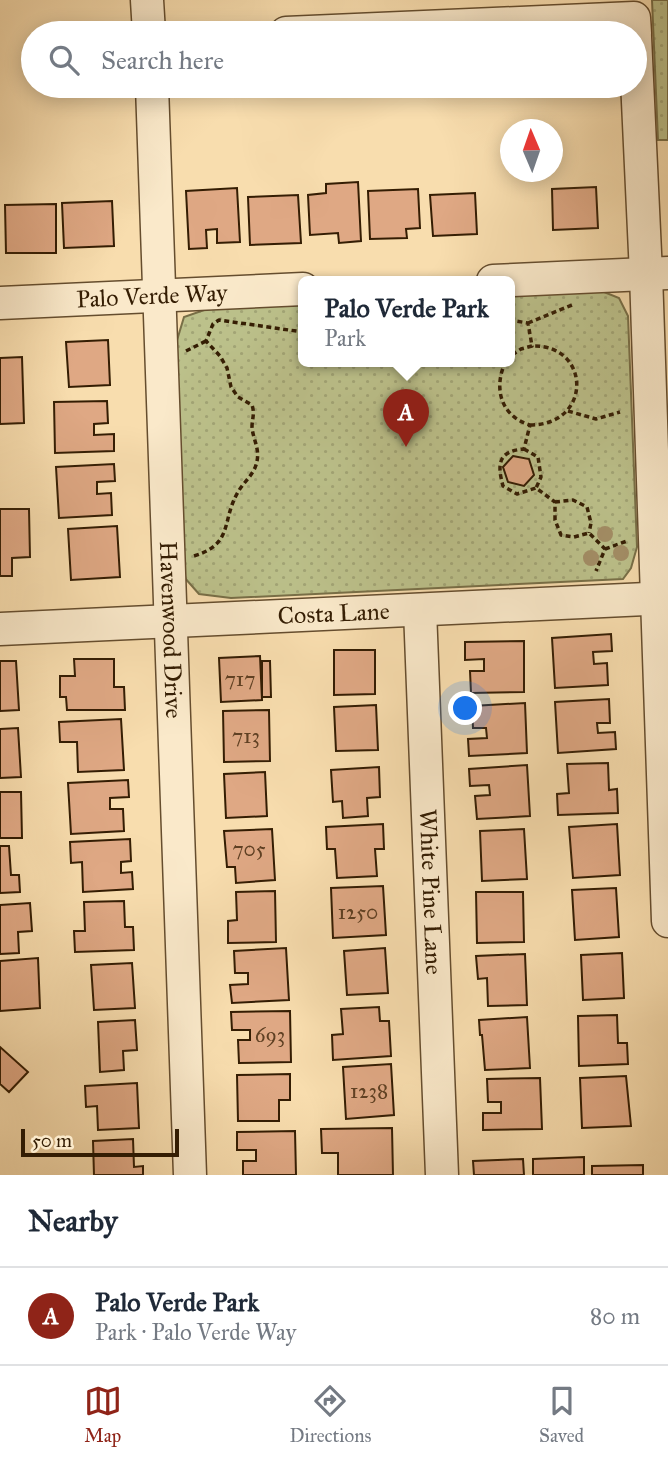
<!DOCTYPE html>
<html lang="en">
<head>
<meta charset="utf-8">
<style>
  :root { --surface:#fff; --page:#f2f2f3; --text:#1f2937; --muted:#747a83; --line:#e0e1e3; --accent:#8f2418 }
  body { margin:0; font-family:"IM FELL Great Primer",serif; background:var(--page); color:var(--text) }
  .compass { position:absolute; left:500px; top:119px; width:63px; height:63px; border-radius:50%; background:var(--surface); box-shadow:0 4px 18px #0003; rotate:358deg }
  .scale { position:absolute; left:21px; bottom:18px; width:158px; box-sizing:border-box; padding-left:7px; border:4px solid #341d03; border-top:0; font-size:19px; line-height:24px; white-space:nowrap; color:#341d03; -webkit-text-stroke:5px #fae9ca; paint-order:stroke }
  .you { position:absolute; left:466px; top:709px; width:24px; height:24px; margin:-18px; border:5px solid #fff; border-radius:50%; background:#1a73e8; box-shadow:0 0 0 10px #1a73e833 }
  .badge { display:grid; place-items:center; width:46px; height:46px; border-radius:50%; background:var(--accent); color:#fff; font-size:23px; font-weight:700 }
  .pin { position:absolute; translate:-50% -58px; filter:drop-shadow(0 2px 4px #0008) }
  .pin::after { content:''; position:absolute; top:37px; width:24px; height:21px; background:inherit; clip-path:polygon(0 0,100% 0,50% 100%) }
  .popup { position:absolute; left:298px; top:276px; width:217px; height:91px; box-sizing:border-box; display:grid; place-content:center; border-radius:10px; background:var(--surface); filter:drop-shadow(0 2px 5px #0005); font-size:23px; white-space:nowrap; color:var(--muted) }
  .popup b { font-size:26px; color:var(--text) }
  .popup::after { content:''; position:absolute; left:50%; top:100%; margin-left:-14px; border:14px solid transparent; border-top-color:var(--surface) }
  .list { margin:0; padding:0; list-style:none }
  h2 { display:flex; justify-content:space-between; align-items:center; height:91px; margin:0; padding:0 28px; font-size:30px }
  h2 small { font-size:23px; font-weight:400; color:var(--muted) }
  .list li { display:grid; grid-template-columns:46px 1fr auto; gap:21px; align-items:center; box-sizing:border-box; height:98px; padding:0 28px; border-top:2px solid var(--line) }
  .list b { display:block; font-size:26px; white-space:nowrap }
  .list p { margin:0; font-size:23px; white-space:nowrap; color:var(--muted) }
  .list em { font-size:23px; font-style:normal; color:var(--muted) }
  .icon { flex:none; width:38px; height:38px; fill:none; stroke:currentColor; stroke-width:2; stroke-linecap:round; stroke-linejoin:round }
  .map { position:relative; flex:none; width:668px; height:1175px; overflow:hidden }
  .search { position:absolute; background:var(--surface); box-shadow:0 4px 18px #0003; left:21px; right:21px; top:21px; height:77px; display:flex; align-items:center; gap:18px; box-sizing:border-box; padding:0 24px; border-radius:38px; color:var(--muted); font-size:26px }
  .sheet { height:189px; background:var(--surface) }
  nav { display:flex; justify-content:space-around; align-items:center; box-sizing:border-box; height:98px; border-top:2px solid var(--line); background:var(--surface); font-size:19px; color:var(--muted) }
  nav a { display:grid; justify-items:center; gap:4px }
  nav .on { color:var(--accent) }
  .map>svg:first-child { display:block }
  .grass { fill:url(#grass-dots); stroke:#786f47; stroke-width:2 }
  .building { fill:#dfa884; stroke:#341d03; stroke-width:2 }
  .lines { fill:none; stroke-linecap:round; stroke-linejoin:round }
  .minor-casing { stroke:#654d2e; stroke-width:35 }
  .path { stroke:#341d03; stroke-width:3.5; stroke-dasharray:5 3.5; stroke-linecap:butt }
  .minor { stroke:#fae9ca; stroke-width:32 }
  .tree { fill:#a38e66 }
  .labels { text-anchor:middle; stroke-width:6; stroke-linejoin:round; paint-order:stroke }
  .number-label { font-size:21px; fill:#5f4023 }
  .street-label { font-size:24px; fill:#341d03; stroke:#fae9ca }
</style>
</head>
<body>
<div class="map">
<svg width="668" height="1175" viewBox="0 0 668 1175">
  <defs>
    <pattern id="grass-dots" width="8" height="8" patternUnits="userSpaceOnUse" patternTransform="scale(1.75)"><rect width="8" height="8" fill="#bcc18b"/><path d="M2 2h.1M6 6h.1" fill="none" stroke="#a2a576" stroke-width="1.8" stroke-linecap="round"/></pattern>
  </defs>
  <rect width="100%" height="100%" fill="#f8ddae"/>
  <filter id="stains"><feTurbulence type="fractalNoise" baseFrequency=".00286" numOctaves="4"/><feColorMatrix values="0 0 0 0 .2 0 0 0 0 .09 0 0 0 0 .02 0 0 0 .5 -.17"/></filter>
  <radialGradient id="worn" r=".72"><stop offset=".6" stop-color="#630" stop-opacity="0"/><stop offset="1" stop-color="#630" stop-opacity=".3"/></radialGradient>
  <path class="grass" d="M652,0H668V140H658Z
    M599,290L619,298L628,316L637,547L631,568L623,579L231,598L199,594L184,577L175,347L184,317L210,308L303,303V361H509V294Z"/>
  <path class="building" d="M358,182L361,241L339,243L338,233L310,235L308,195L326,193V184Z
    M596,187L598,228L553,230L552,189Z
    M237,188L240,242L217,243V229L206,230L207,248L189,249L186,191Z
    M418,189L420,228L406,229L407,238L370,239L368,191Z
    M475,193L477,234L433,236L430,195Z
    M298,195L301,243L250,245L248,197Z
    M112,201L114,246L64,248L62,203Z
    M56,204V253H6L5,205Z
    M108,340L110,385L69,387L66,342Z
    M22,357L24,423L0,424V358Z
    M107,401L108,423L94,424V435L114,434V451L55,453L54,402Z
    M513,456L529,459L534,475L524,486L508,482L503,467Z
    M114,464L115,481L97,482V494L111,493L112,515L59,518L56,467Z
    M0,509H29L30,557L12,558V576H0Z
    M117,526L120,577L71,580L68,529Z
    M611,634L612,651L593,652L594,664L607,663L608,685L555,688L552,638Z
    M524,641V692L471,693L470,671H484V659L465,660V642Z
    M334,650H375V694L334,695Z
    M260,656L262,700L221,702L219,658Z
    M74,659H114V687H124L125,710H67L66,697H60V676H75Z
    M0,661H16L19,710L0,711Z
    M262,661H270L271,697H262Z
    M609,699L610,723H597L598,733L615,732L616,749L558,753L555,702Z
    M525,703L527,753L469,756L468,739L487,738L486,728H473L472,706Z
    M376,705L378,750L336,751L334,707Z
    M269,710L270,761L224,762L223,711Z
    M121,719L124,770L78,772L77,742H60L59,722Z
    M18,728L21,777L0,778V729Z
    M608,763L609,790L617,789L618,813L558,815L557,794L569,793L567,764Z
    M527,765L530,816L477,819L475,796L490,795L489,785L470,786L469,769Z
    M379,767L380,797L367,798L368,816L343,818L342,801L333,802L331,770Z
    M265,772L267,816L226,818L224,774Z
    M128,780L129,797L110,798V809H123L124,831L71,834L68,783Z
    M0,792H21L22,838H0Z
    M383,824L384,849H375L377,876L337,878L335,849H327L326,827Z
    M617,824L620,875L573,878L569,827Z
    M272,829L275,880L236,883L235,867H227L224,831Z
    M524,829L527,879L482,881L480,831Z
    M130,839L131,861L121,862V873L132,872L133,889L83,892L82,862L71,863L70,842Z
    M0,846H9L11,875H19L20,892L0,893Z
    M383,886L386,935L333,938L331,888Z
    M616,888L619,937L575,940L572,890Z
    M275,891L276,942L228,943V921L237,920L236,892Z
    M476,892H523L524,942L477,943Z
    M124,901L125,927H133L134,950L75,952L74,931H85L84,902Z
    M30,903L32,931L18,932L19,953L0,954V905Z
    M286,948L289,1000L232,1003L230,985L248,984V973H235L234,951Z
    M385,948L388,993L347,995L344,951Z
    M622,953L624,998L583,1000L581,955Z
    M525,954L527,1005L488,1006L487,978L478,979L476,956Z
    M38,958L40,1008L0,1011V961Z
    M132,963L135,1008L94,1010L91,965Z
    M379,1007L380,1021H389L391,1056L333,1060L332,1035L343,1034L341,1009Z
    M290,1011L291,1062L239,1063L238,1040H250V1030H232L231,1012Z
    M617,1015L618,1043H627L628,1064L579,1066L578,1016Z
    M527,1017L530,1068L485,1070L482,1035H480L479,1020Z
    M135,1020L137,1050L123,1051L124,1070L100,1072L98,1022Z
    M0,1047L28,1072L9,1092L0,1084Z
    M391,1064L394,1115L346,1119L343,1067Z
    M290,1074V1100H279V1121H238L237,1075Z
    M626,1076L631,1126L582,1128L580,1078Z
    M540,1078L542,1129L483,1130V1113H501V1102H488L487,1079Z
    M137,1083L139,1128L98,1130L97,1106L86,1107L85,1086Z
    M392,1128L393,1175H338V1153H322L321,1129Z
    M295,1131L296,1175H243V1161H256V1150H237V1132Z
    M133,1139L134,1167L143,1166V1175H94L93,1141Z
    M584,1157V1175H533V1159Z
    M523,1159L524,1175H474L473,1161Z
    M643,1165V1175H592V1166Z"/>
  <g class="lines">
    <g class="minor-casing">
      <g id="minor">
        <path d="M147,0L149,33"/>
        <path d="M286,33L634,18L635,33"/>
        <path d="M635,37L646,274L668,921"/>
        <path id="s1" d="M152,86L190,1175"/>
        <path d="M493,281L668,273"/>
        <path id="s2" d="M0,303L303,289"/>
        <path id="s3" d="M420,610L442,1175"/>
        <path id="s4" d="M0,629L668,598"/>
      </g>
    </g>
    <path class="path" d="M509,320L528,323L532,346L521,349L509,357
      M528,323L572,305
      M186,351L206,341
      M506,361C493,387 500,416 530,425L524,449C498,451 497,464 503,486L517,494L536,488L555,502V520L561,535L574,537L589,533L605,549L596,571
      M568,411L596,419L620,412
      M530,425C593,425 591,344 532,346
      M524,449L538,457L541,477L536,488
      M555,502L573,500L587,507L591,523L589,533
      M605,549L627,541
      M194,556C234,544 221,521 238,492C243,483 253,475 256,465C261,450 253,440 252,427C252,419 255,414 252,405L238,397L231,387L227,368L220,356L206,341L213,324L219,320L303,332"/>
    <use href="#minor" class="minor"/>
  </g>
  <g class="tree">
    <circle cx="605" cy="534" r="8"/>
    <circle cx="621" cy="553" r="8"/>
    <circle cx="591" cy="558" r="8"/>
  </g>
  <g class="labels">
    <g class="number-label">
      <text x="240" y="686">717</text>
      <text x="246" y="743">713</text>
      <text x="249" y="856">705</text>
      <text x="358" y="919">1250</text>
      <text x="270" y="1042">693</text>
      <text x="369" y="1098">1238</text>
    </g>
    <g class="street-label">
      <text dy="8" stroke="none"><textPath href="#s2" startOffset="152">Palo Verde Way</textPath></text>
      <text dy="8" stroke="none"><textPath href="#s4" startOffset="334">Costa Lane</textPath></text>
      <text dy="8" stroke="none"><textPath href="#s1" startOffset="544">Havenwood Drive</textPath></text>
      <text dy="8" stroke="none"><textPath href="#s3" startOffset="282">White Pine Lane</textPath></text>
    </g>
  </g>
  <rect width="100%" height="100%" filter="url(#stains)"/>
  <rect width="100%" height="100%" fill="url(#worn)"/>
</svg>
<svg class="compass" viewBox="-18 -18 36 36"><path d="M0-13l5 13h-10z" fill="#e53935"/><path d="M0 13l5-13h-10z" fill="#747a83"/></svg>
<div class="scale">50 m</div>
<div class="you"></div>
<div class="pin badge" style="left:406px;top:447px">A</div>
<div class="popup"><b>Palo Verde Park</b>Park</div>
<div class="search"><svg class="icon" aria-label="search" viewBox="0 0 24 24"><circle cx="10" cy="10" r="6"/><path d="M15 15l6 6"/></svg>Search here</div>
</div>
<section class="sheet">
<h2>Nearby<small></small></h2>
<ul class="list">
<li><span class="badge">A</span><div><b>Palo Verde Park</b><p>Park · Palo Verde Way</p></div><em>80 m</em></li>
</ul>
</section>
<nav>
<a class="on"><svg class="icon" aria-label="map" viewBox="0 0 24 24"><path d="M3 6l6-2 6 2 6-2v14l-6 2-6-2-6 2zM9 4v14M15 6v14"/></svg>Map</a>
<a><svg class="icon" aria-label="directions" viewBox="0 0 24 24"><path d="M12 3l9 9-9 9-9-9zM9 14v-3h6M13 9l2 2-2 2"/></svg>Directions</a>
<a><svg class="icon" aria-label="saved" viewBox="0 0 24 24"><path d="M7 4h10v16l-5-4-5 4z"/></svg>Saved</a>
</nav>
</body>
</html>
